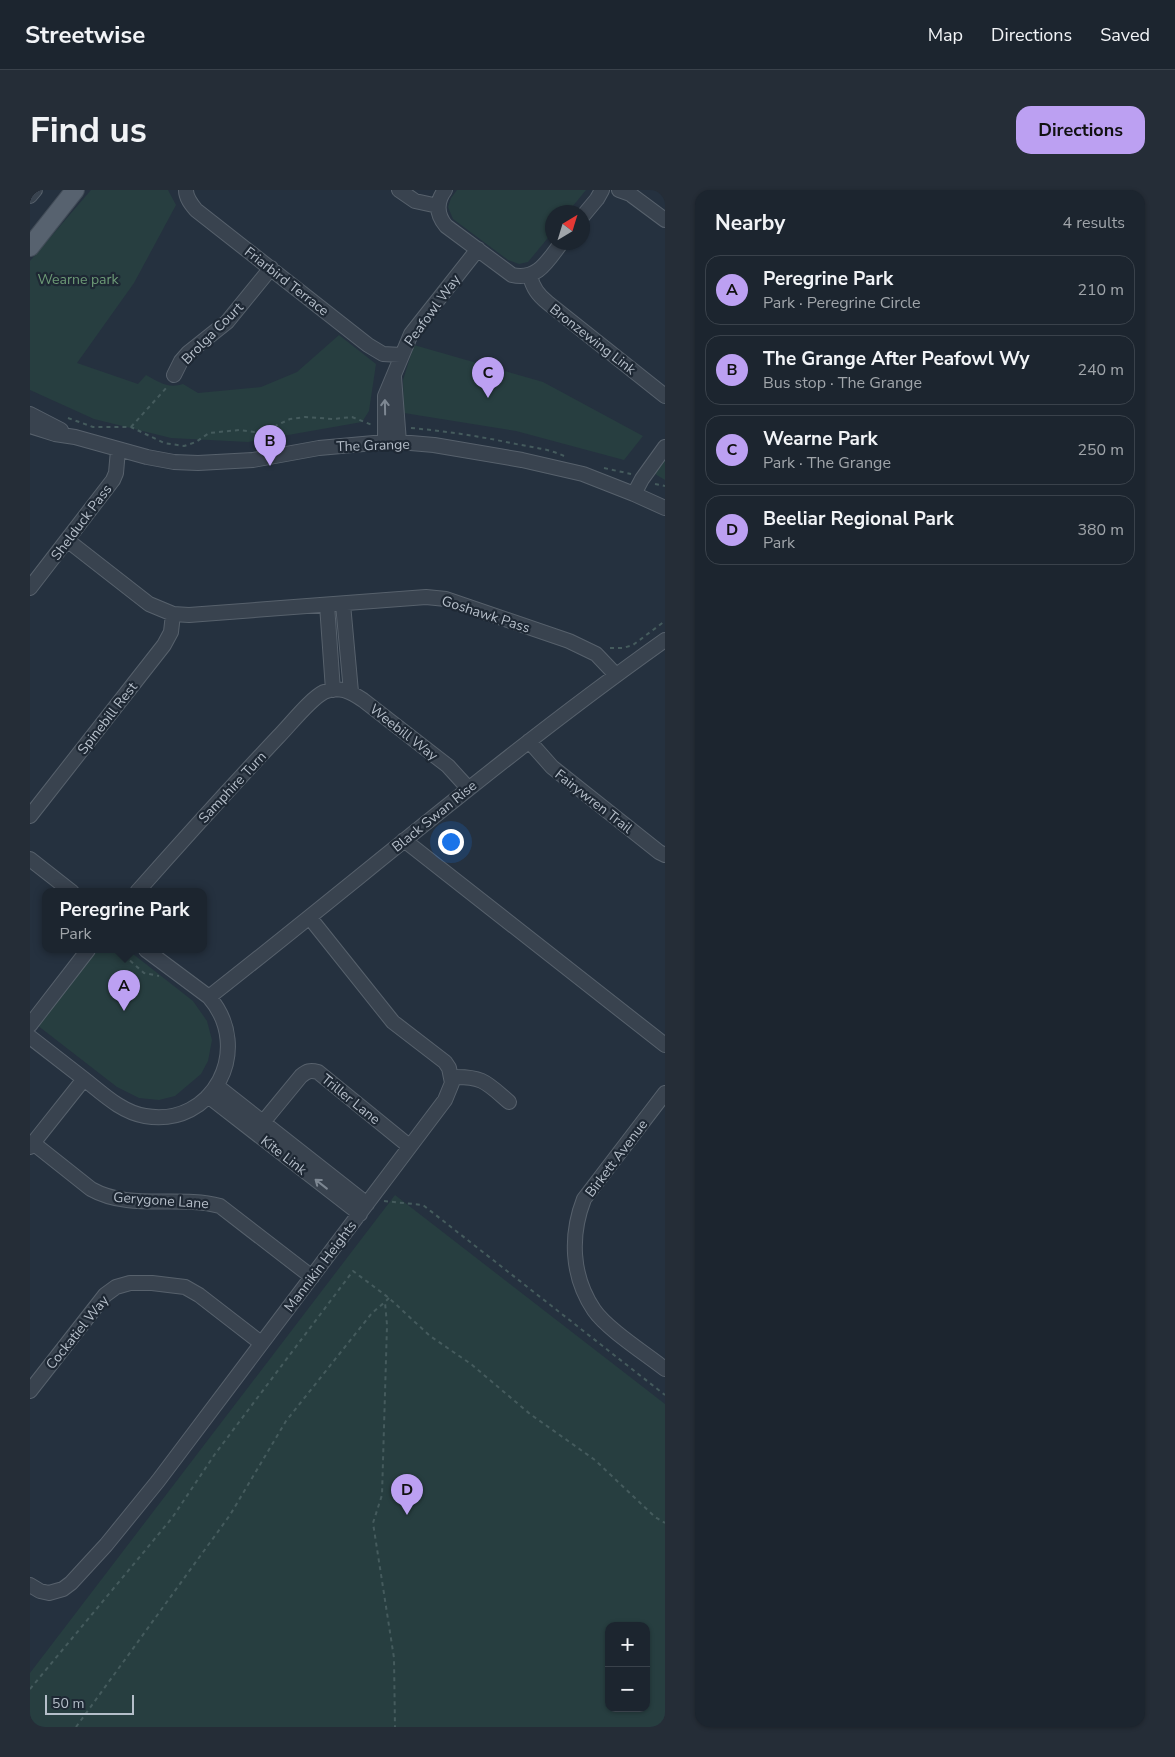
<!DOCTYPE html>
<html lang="en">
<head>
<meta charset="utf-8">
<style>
  :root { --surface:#1c252f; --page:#252d37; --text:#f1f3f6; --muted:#a0a5aa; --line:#3a424b; --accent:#bca0f2 }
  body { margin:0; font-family:"Nunito Sans",sans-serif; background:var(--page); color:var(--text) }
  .controls { position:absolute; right:15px; bottom:15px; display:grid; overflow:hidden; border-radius:10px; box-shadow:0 1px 4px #0004 }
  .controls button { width:45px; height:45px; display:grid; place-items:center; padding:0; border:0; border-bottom:1px solid var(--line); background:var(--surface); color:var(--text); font:25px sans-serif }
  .compass { position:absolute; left:515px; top:15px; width:45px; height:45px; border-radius:50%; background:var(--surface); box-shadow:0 1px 4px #0004; rotate:38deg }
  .scale { position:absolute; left:15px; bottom:12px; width:89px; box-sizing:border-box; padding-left:5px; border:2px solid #b5bec9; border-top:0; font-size:14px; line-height:18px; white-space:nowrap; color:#b5bec9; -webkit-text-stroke:4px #1e2834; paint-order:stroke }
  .you { position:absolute; left:420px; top:651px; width:18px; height:18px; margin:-12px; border:4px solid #fff; border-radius:50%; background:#1a73e8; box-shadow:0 0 0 8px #1a73e833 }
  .badge { display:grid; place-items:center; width:32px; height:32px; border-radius:50%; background:var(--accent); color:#111; font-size:16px; font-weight:700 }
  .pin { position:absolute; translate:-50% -41px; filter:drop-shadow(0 1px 2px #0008) }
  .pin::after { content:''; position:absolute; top:26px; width:18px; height:15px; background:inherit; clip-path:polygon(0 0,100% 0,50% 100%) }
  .popup { position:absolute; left:12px; top:698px; width:165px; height:65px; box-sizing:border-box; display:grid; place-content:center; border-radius:10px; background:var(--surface); filter:drop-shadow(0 1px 4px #0005); font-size:16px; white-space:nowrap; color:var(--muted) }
  .popup b { font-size:19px; color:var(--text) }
  .popup::after { content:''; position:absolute; left:50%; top:100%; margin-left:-10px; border:10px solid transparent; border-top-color:var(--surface) }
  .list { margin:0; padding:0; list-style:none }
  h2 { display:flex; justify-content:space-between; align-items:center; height:65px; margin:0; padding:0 20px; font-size:21px }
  h2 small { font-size:16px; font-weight:400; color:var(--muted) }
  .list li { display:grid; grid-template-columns:32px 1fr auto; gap:15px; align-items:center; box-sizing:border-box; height:70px; margin:0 10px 10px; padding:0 10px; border:1px solid var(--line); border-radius:15px }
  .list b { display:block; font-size:19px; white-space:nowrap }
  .list p { margin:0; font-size:16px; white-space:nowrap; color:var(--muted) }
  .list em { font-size:16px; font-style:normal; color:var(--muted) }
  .map { position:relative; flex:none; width:635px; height:1537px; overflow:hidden; border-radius:15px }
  header { display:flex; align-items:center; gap:30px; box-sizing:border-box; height:70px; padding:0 25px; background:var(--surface); border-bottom:1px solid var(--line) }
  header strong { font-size:24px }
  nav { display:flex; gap:28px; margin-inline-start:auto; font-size:18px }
  .intro { display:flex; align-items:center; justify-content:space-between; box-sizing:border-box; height:120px; padding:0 30px }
  h1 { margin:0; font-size:35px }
  .button { padding:12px 22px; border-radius:15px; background:var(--accent); color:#111; font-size:18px; font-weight:700 }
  main { display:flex; gap:30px; padding:0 30px }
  aside { flex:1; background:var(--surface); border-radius:15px; box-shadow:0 1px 4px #0004 }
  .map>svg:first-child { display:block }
  .green { fill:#273e40; fill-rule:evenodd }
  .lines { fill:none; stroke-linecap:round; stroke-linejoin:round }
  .minor-casing { stroke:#57616c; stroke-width:16 }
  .major-casing { stroke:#424c58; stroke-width:20 }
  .path { stroke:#455b5d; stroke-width:2; stroke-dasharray:4 4; stroke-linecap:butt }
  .minor { stroke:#39434f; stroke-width:14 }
  .major { stroke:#57626f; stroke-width:18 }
  .oneway { stroke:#7d8792 }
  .labels { text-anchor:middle; stroke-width:4.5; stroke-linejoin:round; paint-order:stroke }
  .park-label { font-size:14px; fill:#6d9a76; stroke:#1e2834 }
  .street-label { font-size:14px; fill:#b5bec9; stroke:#1e2834 }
</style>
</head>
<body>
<header>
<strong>Streetwise</strong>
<nav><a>Map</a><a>Directions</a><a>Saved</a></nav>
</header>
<div class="intro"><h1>Find us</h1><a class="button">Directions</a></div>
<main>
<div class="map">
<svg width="635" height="1537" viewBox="0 0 635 1537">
  <rect width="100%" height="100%" fill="#25313f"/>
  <path class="green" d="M61,0H138L146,15L104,93L47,173L108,194L116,185C129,192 138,199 153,194L168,203L231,197L267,182L309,145L346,174L339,221L332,232L218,252L141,248L64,229L0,200V71Z
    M427,0H556L538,22H522V43L498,72L489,74L478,70L423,29L418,17L421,8Z
    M384,155L513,192L613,246L594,270L486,241L374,223L373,190Z
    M635,261V290L620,281Z
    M66,760H98L163,811L177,831L182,850L178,871L171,884L145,906L129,910L109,908L87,897L7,835Z
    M365,1005L635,1214V1537H0V1483ZM579,1436H616V1518H579Z"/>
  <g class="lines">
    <g class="minor-casing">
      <path id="minor" d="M156,0C156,8 161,14 166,20L338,155L353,164L371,165
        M369,0L385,11L408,16
        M415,0C406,12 406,24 416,36L482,85C508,91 518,70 532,52
        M589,0L600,4L635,30
        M0,6L5,0
        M552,27L567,9L572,0
        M500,86C503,98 508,105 518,113L635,206
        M144,185L151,171L158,163L197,132L241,78
        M364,187L369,252
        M0,224L31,240
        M0,236L25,244L45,247L117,267L144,272L168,273L223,270L289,258L355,252H369L404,255L492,270L553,284L604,304L635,318
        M355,252V206L381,144L448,59
        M604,304L612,289L635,257
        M37,350L119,414L143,424L159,425L396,407L416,409L539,451L566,464L586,485
        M0,398L83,290L86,283L88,260
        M313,414L321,502
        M297,415L303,500
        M499,551L522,577L629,662L635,665
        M0,626L134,455L141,442L143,424
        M374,650L635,855
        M0,669L42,702
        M107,702C153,650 200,598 248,547C260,535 280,509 294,502C309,495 321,502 333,510L418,576L438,598
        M179,807C331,688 477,562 635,450
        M0,835L58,760
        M0,847C18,861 36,875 54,889C72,903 91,922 115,926C183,938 224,859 179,807L116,760
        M422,887C453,886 457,893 479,912
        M187,896L337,1014
        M635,903L554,1009C540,1045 541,1086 564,1120C577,1139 616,1164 635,1179
        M178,906L330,1024
        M225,942L271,886C277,881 280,880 288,882L379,956
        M3,953L61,999C100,1021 148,1005 190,1016L282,1087
        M0,957L54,889
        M0,1201L75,1105L86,1097L100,1093H122L155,1097L169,1105L231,1153
        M0,1395L10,1401L19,1403L33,1399L41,1393L76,1355L128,1291L415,910L422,893L419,878L415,872L363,832L280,728"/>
    </g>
    <g class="major-casing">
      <path id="major" d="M0,57L45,0"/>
    </g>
    <path class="path" d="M38,228L63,237H101L134,253L154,256L166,252L179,243L209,240L224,242L239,239L260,229L275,227L303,229L322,227L342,235
      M101,237L138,196
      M381,238C415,241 448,246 481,253C499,257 517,258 534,266
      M239,239L243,254
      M574,278L601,284
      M625,294L635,296
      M580,458H593L603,455L635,431
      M88,760L114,783L129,786
      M354,1011L393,1015L635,1205
      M359,1108L355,1112L357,1135L352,1305L343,1333L364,1468L365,1537
      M0,1499L142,1328L185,1264L323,1081L359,1108L400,1146L441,1174L500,1224L565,1270L625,1327L635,1333
      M46,1537L200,1325L256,1231L342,1123L355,1112"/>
    <use href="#minor" class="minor"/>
    <use href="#major" class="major"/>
  </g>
  <defs><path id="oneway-shaft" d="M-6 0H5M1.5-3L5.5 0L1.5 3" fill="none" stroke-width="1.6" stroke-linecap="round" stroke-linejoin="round" transform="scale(1.25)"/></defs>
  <g class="oneway">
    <use href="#oneway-shaft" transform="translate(355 217) rotate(-91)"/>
    <use href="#oneway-shaft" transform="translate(291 994) rotate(-142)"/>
  </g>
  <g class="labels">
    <g class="park-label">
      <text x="48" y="94">Wearne park</text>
    </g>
    <g class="street-label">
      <text transform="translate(257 91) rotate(38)" y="5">Friarbird Terrace</text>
      <text transform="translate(402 120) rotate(-54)" y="5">Peafowl Way</text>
      <text transform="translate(182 143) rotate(-45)" y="5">Brolga Court</text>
      <text transform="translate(563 149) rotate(38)" y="5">Bronzewing Link</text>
      <text transform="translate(343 255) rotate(-2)" y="5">The Grange</text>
      <text transform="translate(51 332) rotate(-53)" y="5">Shelduck Pass</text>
      <text transform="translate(456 424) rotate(18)" y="5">Goshawk Pass</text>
      <text transform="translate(77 528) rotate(-52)" y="5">Spinebill Rest</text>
      <text transform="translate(374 542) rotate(38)" y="5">Weebill Way</text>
      <text transform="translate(202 597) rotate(-47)" y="5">Samphire Turn</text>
      <text transform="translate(564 611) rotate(38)" y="5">Fairywren Trail</text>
      <text transform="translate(404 626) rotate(-39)" y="5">Black Swan Rise</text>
      <text transform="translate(321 909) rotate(39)" y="5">Triller Lane</text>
      <text transform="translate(254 965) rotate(38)" y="5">Kite Link</text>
      <text transform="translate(586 968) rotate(-53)" y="5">Birkett Avenue</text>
      <text transform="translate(131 1010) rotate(4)" y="5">Gerygone Lane</text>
      <text transform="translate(290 1076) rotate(-53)" y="5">Mannikin Heights</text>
      <text transform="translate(47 1142) rotate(-51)" y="5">Cockatiel Way</text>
    </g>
  </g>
</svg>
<div class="controls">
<button>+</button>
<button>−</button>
</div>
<svg class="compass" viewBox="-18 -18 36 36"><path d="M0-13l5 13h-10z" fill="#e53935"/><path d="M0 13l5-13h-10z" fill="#a0a5aa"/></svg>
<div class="scale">50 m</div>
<div class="you"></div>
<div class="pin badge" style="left:94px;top:821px">A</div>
<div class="popup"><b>Peregrine Park</b>Park</div>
<div class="pin badge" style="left:240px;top:276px">B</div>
<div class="pin badge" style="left:458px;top:208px">C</div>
<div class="pin badge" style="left:377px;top:1325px">D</div>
</div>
<aside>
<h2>Nearby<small>4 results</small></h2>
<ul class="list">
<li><span class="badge">A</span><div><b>Peregrine Park</b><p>Park · Peregrine Circle</p></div><em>210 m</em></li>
<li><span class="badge">B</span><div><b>The Grange After Peafowl Wy</b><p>Bus stop · The Grange</p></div><em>240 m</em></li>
<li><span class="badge">C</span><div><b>Wearne Park</b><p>Park · The Grange</p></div><em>250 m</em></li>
<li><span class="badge">D</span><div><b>Beeliar Regional Park</b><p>Park</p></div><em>380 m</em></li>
</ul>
</aside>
</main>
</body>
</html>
